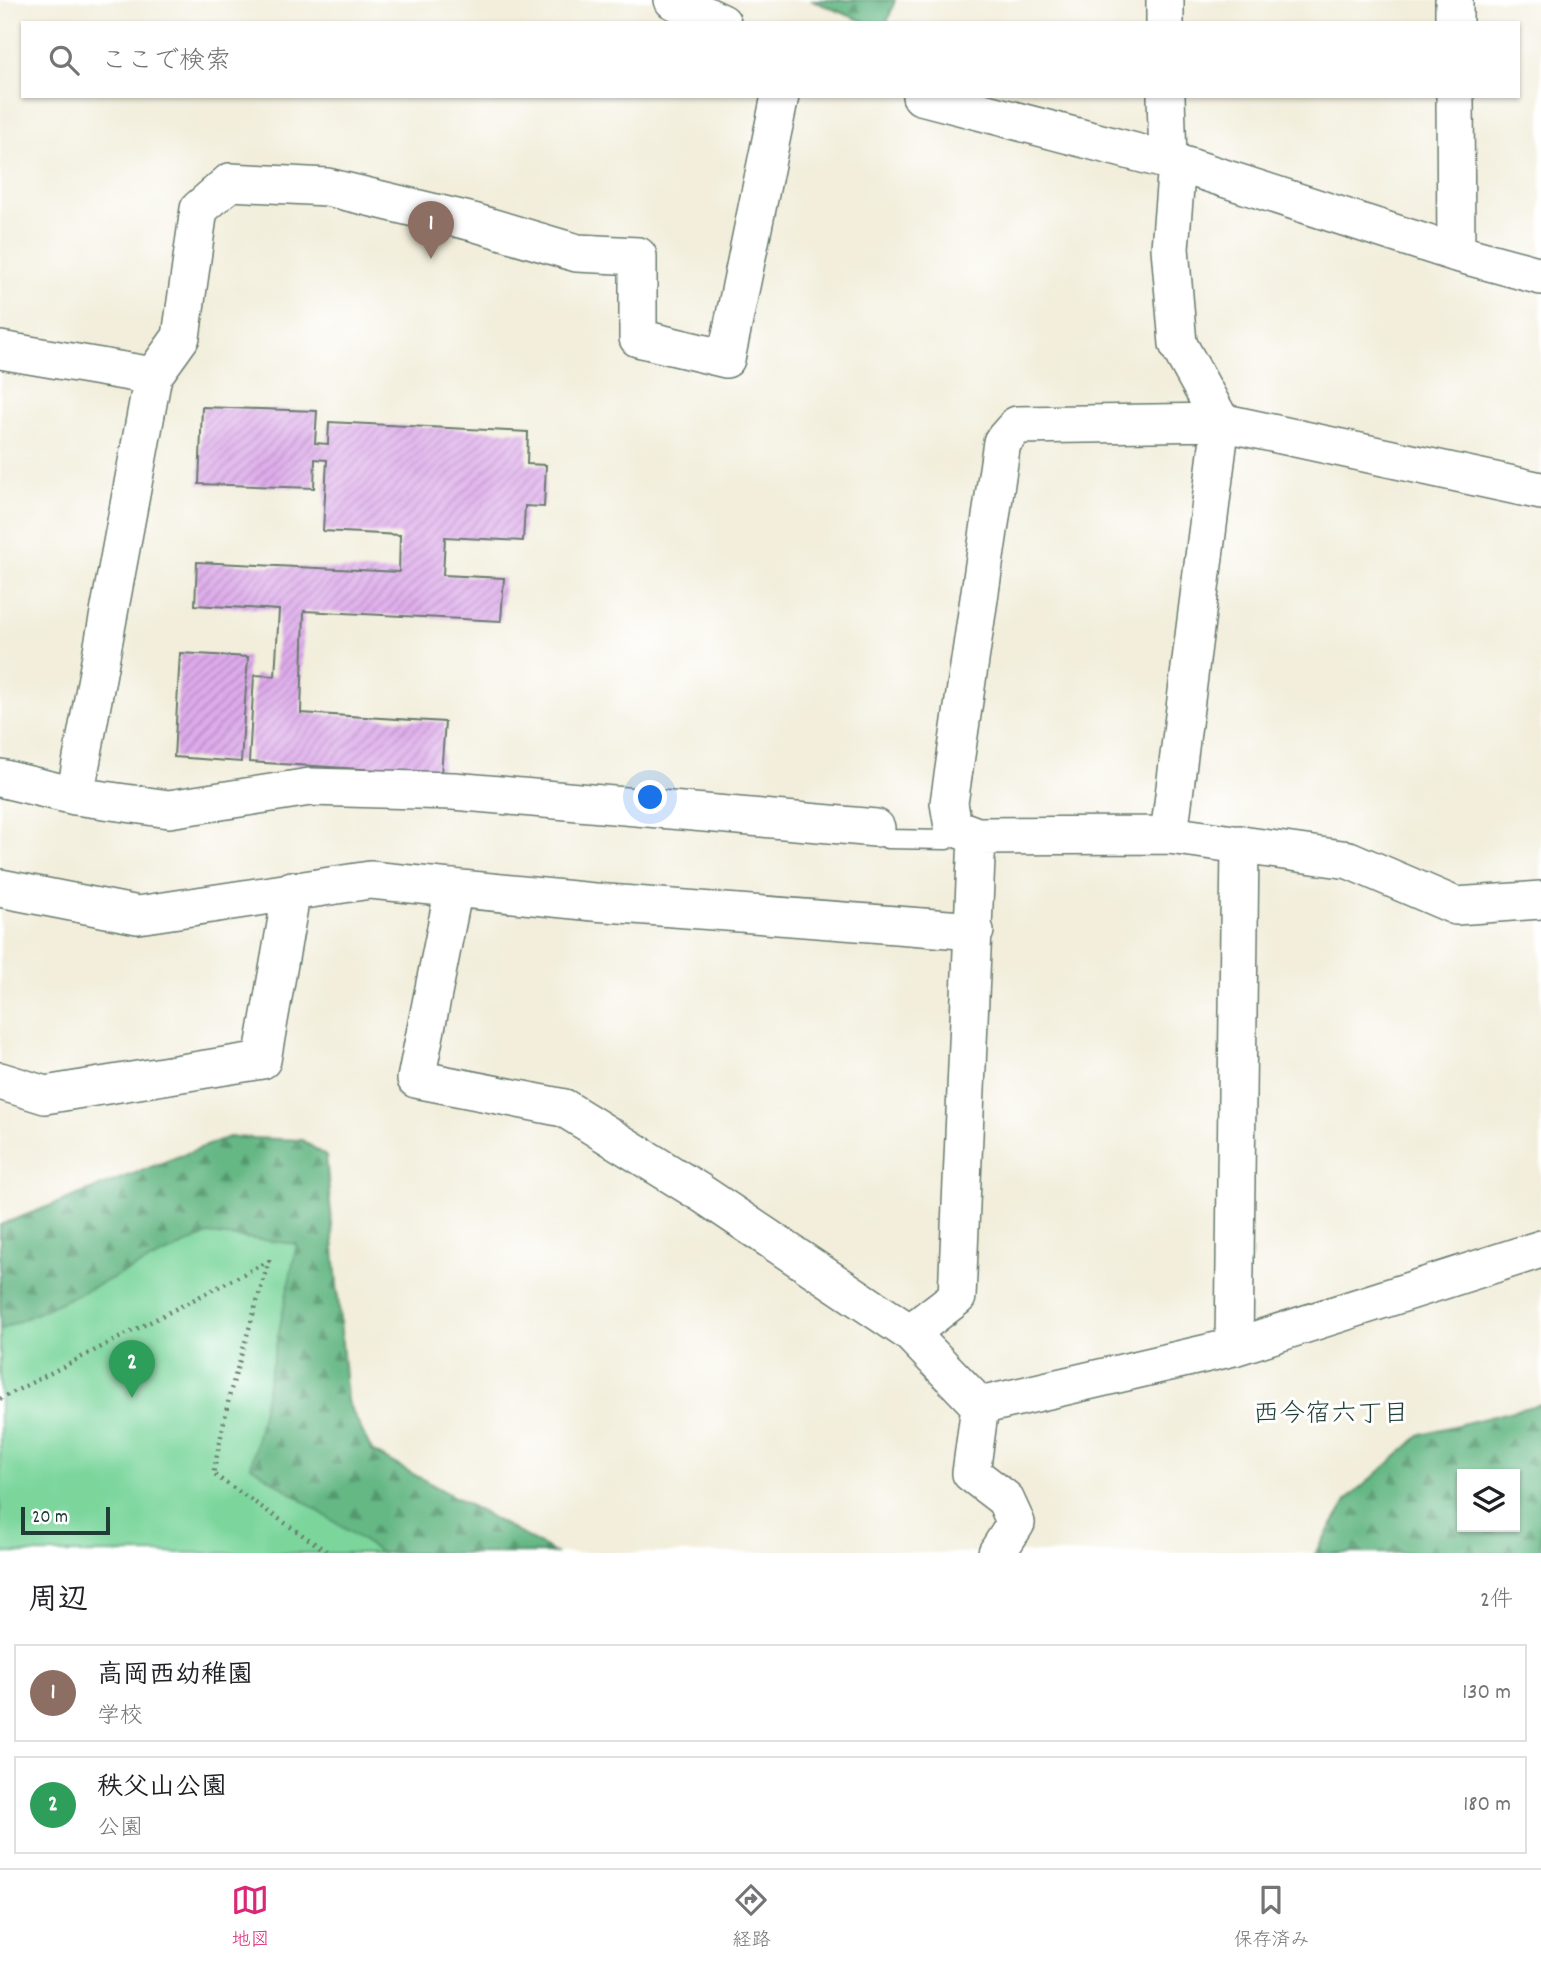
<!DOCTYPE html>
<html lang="ja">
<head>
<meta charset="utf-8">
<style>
  :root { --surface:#fff; --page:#f6f6f6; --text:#202124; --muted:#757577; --line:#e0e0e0; --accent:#db2777 }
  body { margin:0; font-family:Dekko,"Klee One",sans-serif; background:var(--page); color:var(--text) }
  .controls { position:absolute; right:21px; bottom:21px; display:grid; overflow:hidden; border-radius:0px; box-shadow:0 2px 5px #0004 }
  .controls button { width:63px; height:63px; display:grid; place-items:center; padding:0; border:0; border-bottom:2px solid var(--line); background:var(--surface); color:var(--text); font:35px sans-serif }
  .scale { position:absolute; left:21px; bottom:18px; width:89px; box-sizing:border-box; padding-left:7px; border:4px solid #1f3d34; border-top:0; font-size:19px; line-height:24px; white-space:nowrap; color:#1f3d34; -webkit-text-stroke:5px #fff; paint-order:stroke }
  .you { position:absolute; left:651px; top:798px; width:24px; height:24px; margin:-18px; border:5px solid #fff; border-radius:50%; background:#1a73e8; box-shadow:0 0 0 10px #1a73e833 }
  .badge { display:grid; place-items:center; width:46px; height:46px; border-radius:50%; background:var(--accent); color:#fff; font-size:23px; font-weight:700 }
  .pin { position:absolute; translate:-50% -58px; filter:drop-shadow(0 2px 4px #0008) }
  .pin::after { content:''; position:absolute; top:37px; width:24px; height:21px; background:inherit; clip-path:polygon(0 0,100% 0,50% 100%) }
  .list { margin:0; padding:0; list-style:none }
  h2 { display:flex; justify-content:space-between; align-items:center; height:91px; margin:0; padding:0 28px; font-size:30px }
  h2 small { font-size:23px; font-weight:400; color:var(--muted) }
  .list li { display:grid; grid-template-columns:46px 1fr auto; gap:21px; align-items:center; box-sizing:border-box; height:98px; margin:0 14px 14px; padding:0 14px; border:2px solid var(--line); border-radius:0px }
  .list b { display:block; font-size:26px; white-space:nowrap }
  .list p { margin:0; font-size:23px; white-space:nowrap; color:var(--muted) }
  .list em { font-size:23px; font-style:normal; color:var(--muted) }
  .icon { flex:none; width:38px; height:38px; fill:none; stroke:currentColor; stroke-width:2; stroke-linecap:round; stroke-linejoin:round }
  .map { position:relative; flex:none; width:1541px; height:1553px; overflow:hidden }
  .search { position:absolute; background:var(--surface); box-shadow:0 2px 5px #0004; left:21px; right:21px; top:21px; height:77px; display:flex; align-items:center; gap:18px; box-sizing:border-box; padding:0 24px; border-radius:0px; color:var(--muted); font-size:26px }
  .sheet { height:315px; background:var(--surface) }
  nav { display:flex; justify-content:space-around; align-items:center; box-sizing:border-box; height:98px; border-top:2px solid var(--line); background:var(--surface); font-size:19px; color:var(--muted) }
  nav a { display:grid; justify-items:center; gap:4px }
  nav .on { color:var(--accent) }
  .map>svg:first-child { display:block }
  .forest { fill:url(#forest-firs); stroke:#427a5c; stroke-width:2; fill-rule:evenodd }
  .park { fill:#7cd69c; stroke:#4e8a68; stroke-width:2 }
  .building { fill:url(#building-hatch) }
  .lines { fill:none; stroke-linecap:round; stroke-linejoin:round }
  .lane-casing { stroke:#697b6e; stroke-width:21 }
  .street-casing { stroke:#697b6e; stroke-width:40 }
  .path { stroke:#697b6e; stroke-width:4.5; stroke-dasharray:2 5; stroke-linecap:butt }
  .lane { stroke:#fff; stroke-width:18 }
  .street { stroke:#fff; stroke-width:37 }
  .labels { text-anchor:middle; stroke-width:6; stroke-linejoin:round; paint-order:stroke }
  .neighbourhood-label { font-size:26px; fill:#1f3d34; stroke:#fff }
</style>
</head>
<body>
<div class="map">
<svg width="1541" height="1553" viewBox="0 0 1541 1553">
  <defs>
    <pattern id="forest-firs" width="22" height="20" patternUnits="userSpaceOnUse" patternTransform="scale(1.75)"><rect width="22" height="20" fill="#65b784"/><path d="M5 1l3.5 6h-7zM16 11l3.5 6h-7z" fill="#53966d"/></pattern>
    <pattern id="building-hatch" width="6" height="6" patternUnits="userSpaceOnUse" patternTransform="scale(1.75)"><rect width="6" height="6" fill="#deaaeb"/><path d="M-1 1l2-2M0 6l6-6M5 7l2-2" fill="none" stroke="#b38cbf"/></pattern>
  </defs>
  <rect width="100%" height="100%" fill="#fff"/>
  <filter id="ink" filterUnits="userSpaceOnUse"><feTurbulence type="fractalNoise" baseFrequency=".0143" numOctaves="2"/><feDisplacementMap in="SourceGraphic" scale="14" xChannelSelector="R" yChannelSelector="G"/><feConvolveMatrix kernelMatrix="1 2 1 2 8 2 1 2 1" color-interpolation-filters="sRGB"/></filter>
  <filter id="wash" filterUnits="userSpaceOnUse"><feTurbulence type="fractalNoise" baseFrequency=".00686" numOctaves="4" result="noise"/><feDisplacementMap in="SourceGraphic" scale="28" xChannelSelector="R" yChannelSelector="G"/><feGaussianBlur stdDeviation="1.57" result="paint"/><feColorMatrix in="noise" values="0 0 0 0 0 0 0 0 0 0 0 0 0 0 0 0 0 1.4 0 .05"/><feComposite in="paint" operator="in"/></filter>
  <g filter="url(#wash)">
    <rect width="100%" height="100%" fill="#f2eedb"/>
    <path class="forest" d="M811,0H895L887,23H867Z
      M229,1137L302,1140L326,1156L347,1401L372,1451L555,1553H0V1225Z
      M1541,1404V1553H1315L1347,1500L1422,1434ZM1515,1474V1527H1462V1474Z"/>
    <path class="park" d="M208,1234L297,1244L251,1466L381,1553H0V1330Z"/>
    <g id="blocks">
      <path class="building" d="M202,407L317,411L315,443L328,444L329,422L528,432L527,464L546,465L544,507L525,506L523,541L445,537L443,575L504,578L501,621L304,611L301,713L445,722L441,774L249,762L254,675L275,676L279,610L195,605L197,562L399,572L400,535L323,531L327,460L315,459L314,488L199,484Z
        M180,653L248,657L241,762L174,757Z"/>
    </g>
  </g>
  <g filter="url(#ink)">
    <use href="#blocks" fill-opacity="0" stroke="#697b6e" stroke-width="2"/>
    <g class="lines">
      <g class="lane-casing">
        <path id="lane" d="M876,828L887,839L946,840L953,827"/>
      </g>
      <g class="street-casing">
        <path id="street" d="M673,0L722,23
          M1165,0V23
          M1454,0V23
          M921,96L1177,163L1456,253L1541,276
          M1166,96L1168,161
          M1455,96L1456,253
          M0,350L153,376
          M1541,491L1221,422L1017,425L1002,442L949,803L953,827L977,836L1169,835L1349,860L1456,906L1541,900
          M0,778L75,796L169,809L310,787L453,791L876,828
          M75,796L153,376L181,337L199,209L230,182L327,187L473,222L577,253L638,256V338L726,359L780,96
          M1169,835L1221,422L1178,344L1170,248L1177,163
          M0,888L138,915L370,880L594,902L975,931
          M454,888L416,1079L564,1108L701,1193L910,1333L980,1406L971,1473L1005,1499L1016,1523L997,1553
          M0,1081L45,1095L262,1060L292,890
          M910,1333L957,1297L977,836
          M1234,1347L1240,844
          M980,1406L1234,1347L1541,1249"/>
      </g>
      <path class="path" d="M0,1399L269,1261L230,1393L213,1474L329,1553"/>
      <use href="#lane" class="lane"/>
      <use href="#street" class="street"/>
    </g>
  </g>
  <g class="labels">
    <g class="neighbourhood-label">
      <text x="1331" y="1421">西今宿六丁目</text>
    </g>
  </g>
</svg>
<div class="controls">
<button><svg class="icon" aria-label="layers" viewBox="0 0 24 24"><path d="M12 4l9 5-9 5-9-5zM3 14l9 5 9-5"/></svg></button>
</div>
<div class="scale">20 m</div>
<div class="you"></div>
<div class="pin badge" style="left:431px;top:259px;background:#8d6e63">1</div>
<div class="pin badge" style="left:132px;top:1398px;background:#2e9e5b">2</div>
<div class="search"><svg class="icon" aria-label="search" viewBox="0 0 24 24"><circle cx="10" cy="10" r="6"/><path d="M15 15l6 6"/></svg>ここで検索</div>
</div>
<section class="sheet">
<h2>周辺<small>2件</small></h2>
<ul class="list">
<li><span class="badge" style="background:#8d6e63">1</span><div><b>高岡西幼稚園</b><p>学校</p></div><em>130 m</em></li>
<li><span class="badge" style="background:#2e9e5b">2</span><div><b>秩父山公園</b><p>公園</p></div><em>180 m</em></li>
</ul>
</section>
<nav>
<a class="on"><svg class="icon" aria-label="map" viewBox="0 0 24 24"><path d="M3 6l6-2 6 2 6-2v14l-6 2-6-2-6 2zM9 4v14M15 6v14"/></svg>地図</a>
<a><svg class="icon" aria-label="directions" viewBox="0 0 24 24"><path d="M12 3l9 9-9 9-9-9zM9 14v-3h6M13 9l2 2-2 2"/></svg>経路</a>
<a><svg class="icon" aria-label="saved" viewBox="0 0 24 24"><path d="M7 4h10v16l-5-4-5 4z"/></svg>保存済み</a>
</nav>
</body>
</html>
